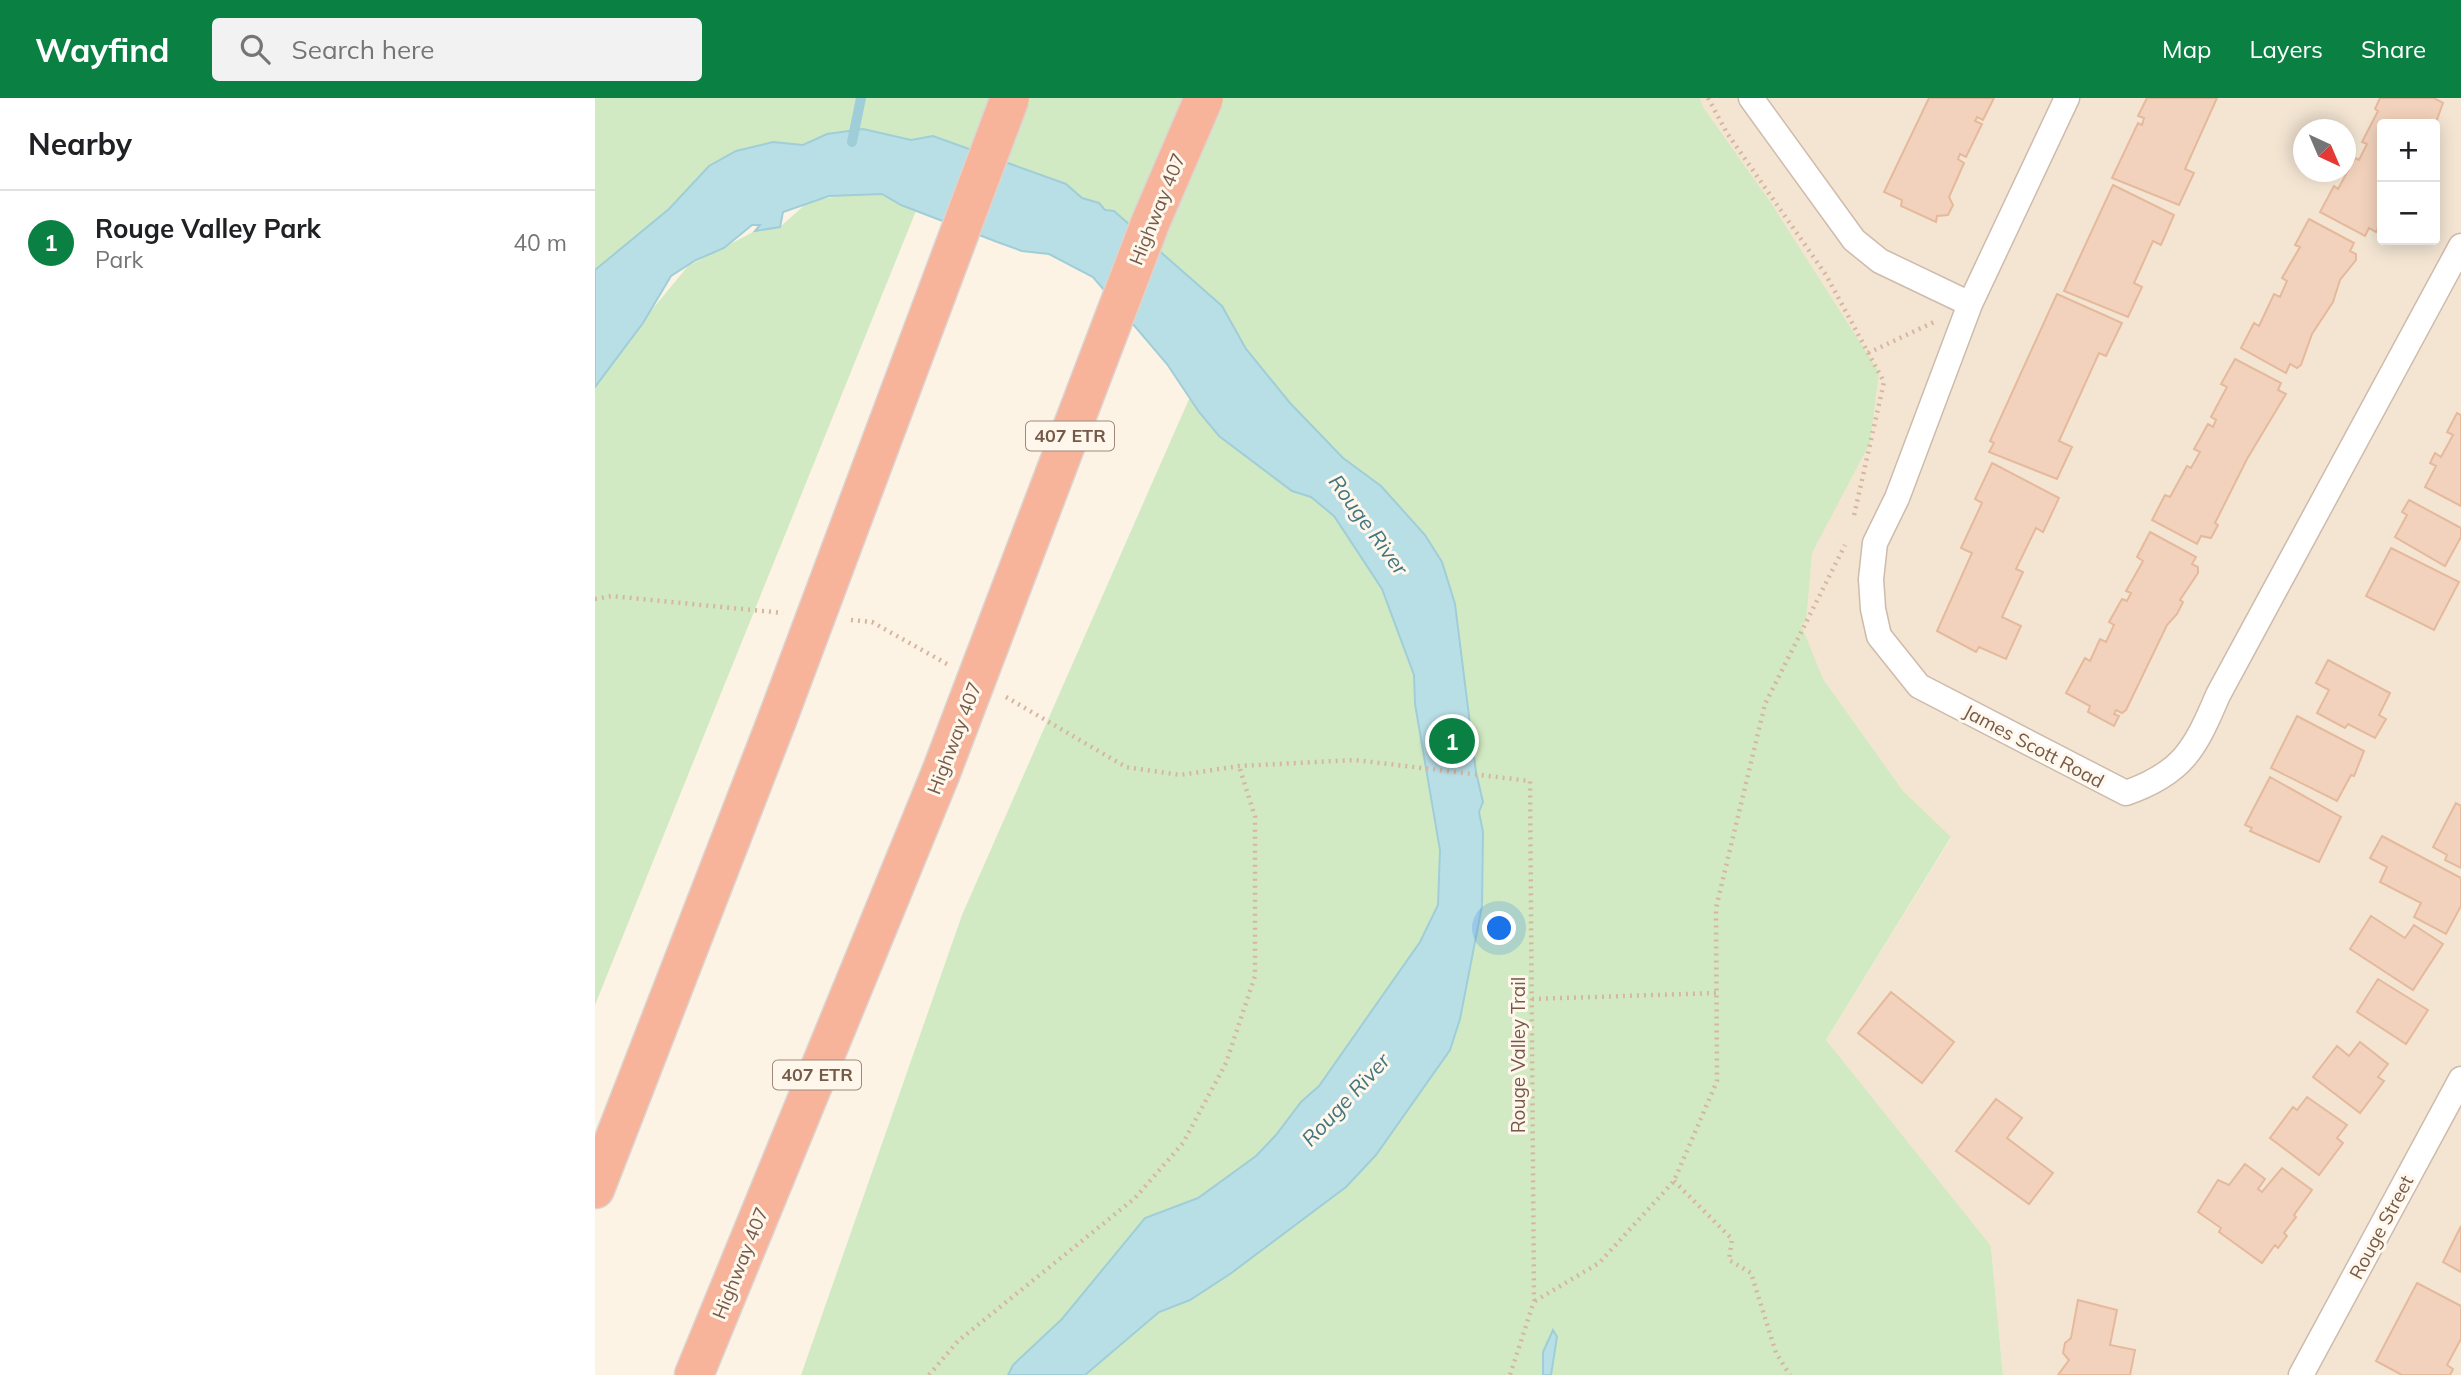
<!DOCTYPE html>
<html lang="en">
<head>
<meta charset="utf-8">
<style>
  :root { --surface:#fff; --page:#f2f2f2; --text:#202124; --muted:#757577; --line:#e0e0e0; --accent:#0b8043 }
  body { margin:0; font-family:Mulish,sans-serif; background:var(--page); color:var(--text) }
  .controls { position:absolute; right:21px; top:21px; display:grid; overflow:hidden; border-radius:7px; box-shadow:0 4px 18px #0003 }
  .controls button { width:63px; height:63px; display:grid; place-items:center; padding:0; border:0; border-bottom:2px solid var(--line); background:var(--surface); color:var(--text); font:35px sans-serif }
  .compass { position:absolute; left:1698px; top:21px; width:63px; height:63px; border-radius:50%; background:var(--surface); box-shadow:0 4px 18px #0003; rotate:136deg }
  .you { position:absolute; left:905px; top:831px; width:24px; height:24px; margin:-18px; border:5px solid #fff; border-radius:50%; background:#1a73e8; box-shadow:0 0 0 10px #1a73e833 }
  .badge { display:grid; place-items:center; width:46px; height:46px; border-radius:50%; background:var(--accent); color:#fff; font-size:23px; font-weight:700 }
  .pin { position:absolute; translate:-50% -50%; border:4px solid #fff; box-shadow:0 2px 7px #0006 }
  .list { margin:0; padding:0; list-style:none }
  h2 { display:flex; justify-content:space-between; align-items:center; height:91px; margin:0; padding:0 28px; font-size:30px }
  h2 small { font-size:23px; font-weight:400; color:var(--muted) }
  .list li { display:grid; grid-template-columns:46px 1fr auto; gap:21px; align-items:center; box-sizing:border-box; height:105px; padding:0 28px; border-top:2px solid var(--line) }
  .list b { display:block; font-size:26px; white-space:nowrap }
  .list p { margin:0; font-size:23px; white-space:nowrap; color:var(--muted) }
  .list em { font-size:23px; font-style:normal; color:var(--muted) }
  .icon { flex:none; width:38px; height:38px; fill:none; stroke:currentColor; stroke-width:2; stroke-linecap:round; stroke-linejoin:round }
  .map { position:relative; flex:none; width:1866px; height:1277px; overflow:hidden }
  header { display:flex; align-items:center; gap:42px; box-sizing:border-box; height:98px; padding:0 35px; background:var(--accent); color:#fff }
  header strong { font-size:33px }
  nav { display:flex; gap:38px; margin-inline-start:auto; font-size:24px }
  .search { width:490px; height:63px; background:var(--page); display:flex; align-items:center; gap:18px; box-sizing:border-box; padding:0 24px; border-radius:7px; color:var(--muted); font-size:26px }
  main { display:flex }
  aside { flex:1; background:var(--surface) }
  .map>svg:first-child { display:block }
  .residential { fill:#f4e5d3; fill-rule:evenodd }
  .green { fill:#d2eac3 }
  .water { fill:#b9dfe6; stroke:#9fced8; stroke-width:2 }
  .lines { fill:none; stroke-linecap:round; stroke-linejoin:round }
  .stream { stroke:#9fced8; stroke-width:10 }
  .building { fill:#f2d2bc; stroke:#e5b99c; stroke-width:2 }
  .minor-casing { stroke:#cebbab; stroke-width:27 }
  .motorway-casing { stroke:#dbd4d0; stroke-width:41 }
  .path { stroke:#d7b69f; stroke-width:4.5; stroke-dasharray:2 5; stroke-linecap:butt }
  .minor { stroke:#fff; stroke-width:24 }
  .motorway { stroke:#f7b49b; stroke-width:38 }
  .motorway-bridge-casing { stroke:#dbd4d0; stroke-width:41; stroke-linecap:butt }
  .motorway-bridge { stroke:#f7b49b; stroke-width:38 }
  .labels { text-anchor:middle; stroke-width:6; stroke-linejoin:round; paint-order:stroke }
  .shield { fill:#fff7eb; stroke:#9e897a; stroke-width:2 }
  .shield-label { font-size:18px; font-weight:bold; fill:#755a49 }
  .street-label { font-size:19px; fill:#755a49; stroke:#fff7eb }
  .water-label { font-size:21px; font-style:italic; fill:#407682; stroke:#fff7eb }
</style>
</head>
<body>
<header>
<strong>Wayfind</strong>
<div class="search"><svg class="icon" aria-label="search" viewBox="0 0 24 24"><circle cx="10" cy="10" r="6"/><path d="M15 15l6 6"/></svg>Search here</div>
<nav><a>Map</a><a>Layers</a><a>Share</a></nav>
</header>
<main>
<aside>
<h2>Nearby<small></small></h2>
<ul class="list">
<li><span class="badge">1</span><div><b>Rouge Valley Park</b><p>Park</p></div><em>40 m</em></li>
</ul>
</aside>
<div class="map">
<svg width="1866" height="1277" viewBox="0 0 1866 1277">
  <rect width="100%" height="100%" fill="#fcf3e4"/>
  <path class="residential" d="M1081,0H1866V1277H1408L1396,1148L1331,1085L1231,942L1356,740L1314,701L1232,593L1185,473ZM1787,26H1840V142H1787ZM1708,32H1750V74H1708Z"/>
  <path class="green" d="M0,0H1105L1108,9L1176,105L1284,274L1275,345L1217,455L1211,524L1206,526L1228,581L1308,693L1356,739L1231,942L1396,1148L1408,1277H206L367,817L631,217L569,156L286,56L0,174Z
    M294,88L327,98L0,907V286L8,271L93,168L160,133L185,129L213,104Z"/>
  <path class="water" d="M268,31L316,42L338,38L471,86L487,100L504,105L510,112L519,113L627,208L651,251L695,305L748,360L786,388L830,437L847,464L860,506L881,674L888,704L884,714L888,734L887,808L865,921L855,952L781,1057L751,1089L635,1176L595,1202L564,1214L490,1277H413L418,1267L467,1221L550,1120L603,1100L661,1058L681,1037L706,1004L724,988L825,844L843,807L845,752L820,606L819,577L787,491L739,418L716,399L697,393L624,338L604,314L572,266L498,179L454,156L427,153L405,145L306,107L287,96L234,98L188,114L185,129L160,133L165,127H157L129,150L101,162L76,178L48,225L0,289V172L74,111L114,68L141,53L178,44L208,47L232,36Z
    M958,1232L962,1239L956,1277H948V1254Z"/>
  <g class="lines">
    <path class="stream" d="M257,44L266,0"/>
  </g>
  <path class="building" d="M1334,0H1399L1388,22L1382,19L1380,23L1387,26L1371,59L1365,56L1363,61L1369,65L1354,99L1358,107L1353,117L1342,118L1341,124L1306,108L1307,102L1289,94Z
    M1552,0H1622L1590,71L1599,75L1584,107L1517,80L1543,25L1547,27L1549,20L1543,18Z
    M1785,0H1839L1848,5L1840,27L1787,26V122L1781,134L1774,130L1770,138L1725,114L1739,88L1743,91L1760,60L1764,62L1772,46L1767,44L1783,13L1780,11Z
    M1518,87L1579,117L1566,147L1558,143L1539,185L1547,189L1533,219L1469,193Z
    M1714,121L1759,145L1755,153L1761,156V162L1745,182L1738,204L1717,236L1706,267L1702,270L1695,266L1691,275L1646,250L1659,225L1664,228L1679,196L1685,199L1692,183L1687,180L1705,149L1700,147Z
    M1462,196L1527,225L1511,258L1504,255L1464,343L1477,349L1462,381L1394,354L1399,345L1395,343Z
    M1640,261L1686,285L1683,292L1691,296L1652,361L1620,425L1623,427L1616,440L1606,438L1602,446L1557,422L1570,397L1575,399L1592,368L1596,370L1605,354L1599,351L1613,326L1618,329L1621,322L1616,319L1632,289L1626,286Z
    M1862,315L1866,317V408L1830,389L1841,368L1835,365L1840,355L1846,359L1858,337L1852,334Z
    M1397,365L1464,400L1448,434L1441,430L1421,471L1428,474L1407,519L1426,528L1411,561L1384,549L1381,554L1342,533L1377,455L1366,450L1387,405L1380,401Z
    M1814,402L1866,430V439L1850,468L1800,439L1812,417L1807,414Z
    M1555,434L1601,459L1597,466L1603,469V475L1585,502L1588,504L1582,516L1572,527L1531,612L1527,615L1521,612L1519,616L1524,618L1519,628L1493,614L1495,608L1471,595L1490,560L1495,563L1505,541L1511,544L1519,527L1514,524L1527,501L1532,503L1536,495L1531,493L1548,463L1542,459Z
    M1796,450L1864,484L1839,532L1771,498Z
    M1733,562L1795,595L1784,617L1791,621L1780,640L1753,626L1750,630L1722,615L1734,592L1721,585Z
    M1702,618L1769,653L1759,678L1756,677L1742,703L1676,670Z
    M1675,679L1746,719L1724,764L1655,733L1657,730L1650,727Z
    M1861,705L1866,708V770L1850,762L1852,757L1838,749Z
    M1787,738L1866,780V808L1851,836L1819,819L1826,805L1785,784L1792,769L1775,760Z
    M1776,818L1810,840L1819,827L1848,846L1818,892L1755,851Z
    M1783,881L1833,912L1811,946L1762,914Z
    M1296,894L1359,944L1327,985L1263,935Z
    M1765,944L1793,966L1783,979L1789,983L1765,1015L1718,979L1742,948L1754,958Z
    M1712,999L1752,1027L1742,1040L1748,1045L1724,1077L1675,1040L1698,1009L1702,1012Z
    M1401,1001L1427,1020L1412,1040L1458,1075L1434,1106L1361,1053Z
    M1650,1066L1670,1081L1663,1091L1667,1094L1687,1070L1717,1092L1699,1117L1701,1119L1689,1135L1692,1138L1683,1150L1680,1147L1667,1165L1624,1134L1626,1130L1603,1114L1623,1082L1634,1087Z
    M1866,1128V1174L1848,1164Z
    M1822,1185L1866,1208V1241L1852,1267L1858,1271L1855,1277H1807L1781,1263Z
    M1483,1202L1522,1212L1515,1247L1540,1252L1535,1277H1463L1474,1262L1468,1255L1470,1245L1476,1240Z"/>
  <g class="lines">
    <g class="minor-casing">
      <path id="minor" d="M1156,0L1259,142L1285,163L1375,206
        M1472,0L1375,206L1302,400L1280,445L1276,481L1278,511L1284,538L1324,588L1531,695C1588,675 1600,651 1623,597L1866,148
        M1706,1277L1866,981"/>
    </g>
    <g class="motorway-casing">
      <path id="motorway" d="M0,1091L182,622
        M99,1277L345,677"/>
    </g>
    <path class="path" d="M1113,0L1132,35L1231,177L1289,284L1258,422
      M1273,255L1339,224
      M0,501L16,498L188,515
      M256,522L277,524L352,566
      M411,599L531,669L585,677L644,668L760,662L935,683L939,1203L915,1277
      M937,901L1121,895
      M1079,1083L1137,1141L1134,1162L1156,1175L1181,1255L1195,1277
      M940,1203L1004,1165L1079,1083L1122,983L1121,810L1170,606L1250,447
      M334,1277L363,1243L540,1100L588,1045L631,965L660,878V719L644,668"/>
    <use href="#minor" class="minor"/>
    <use href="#motorway" class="motorway"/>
    <g class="motorway-bridge-casing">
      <path id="motorway-bridge" d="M182,622L415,0
        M345,677L556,123L609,0"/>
    </g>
    <use href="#motorway-bridge" class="motorway-bridge"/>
  </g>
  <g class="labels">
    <g class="shield">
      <rect x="431" y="323.5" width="88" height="29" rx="5"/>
      <rect x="178" y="962.5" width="88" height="29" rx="5"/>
    </g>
    <g class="shield-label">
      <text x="475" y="344">407 ETR</text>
      <text x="222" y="983">407 ETR</text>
    </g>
    <g class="street-label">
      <text transform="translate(562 111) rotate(-68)" y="7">Highway 407</text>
      <text transform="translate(359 640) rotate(-69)" y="7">Highway 407</text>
      <text transform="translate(1439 648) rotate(28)" y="7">James Scott Road</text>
      <text transform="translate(923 957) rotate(-90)" y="7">Rouge Valley Trail</text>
      <text transform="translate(1786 1129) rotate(-62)" y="7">Rouge Street</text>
      <text transform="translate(145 1165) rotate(-68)" y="7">Highway 407</text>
    </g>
    <g class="water-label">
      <text transform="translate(773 427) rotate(54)" y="7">Rouge River</text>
      <text transform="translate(751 1002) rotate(-47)" y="7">Rouge River</text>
    </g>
  </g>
</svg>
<div class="controls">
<button>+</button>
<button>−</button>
</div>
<svg class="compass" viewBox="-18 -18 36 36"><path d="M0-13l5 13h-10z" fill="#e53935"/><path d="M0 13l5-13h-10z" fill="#757577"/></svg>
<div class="you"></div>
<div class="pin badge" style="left:857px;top:643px">1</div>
</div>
</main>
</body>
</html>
